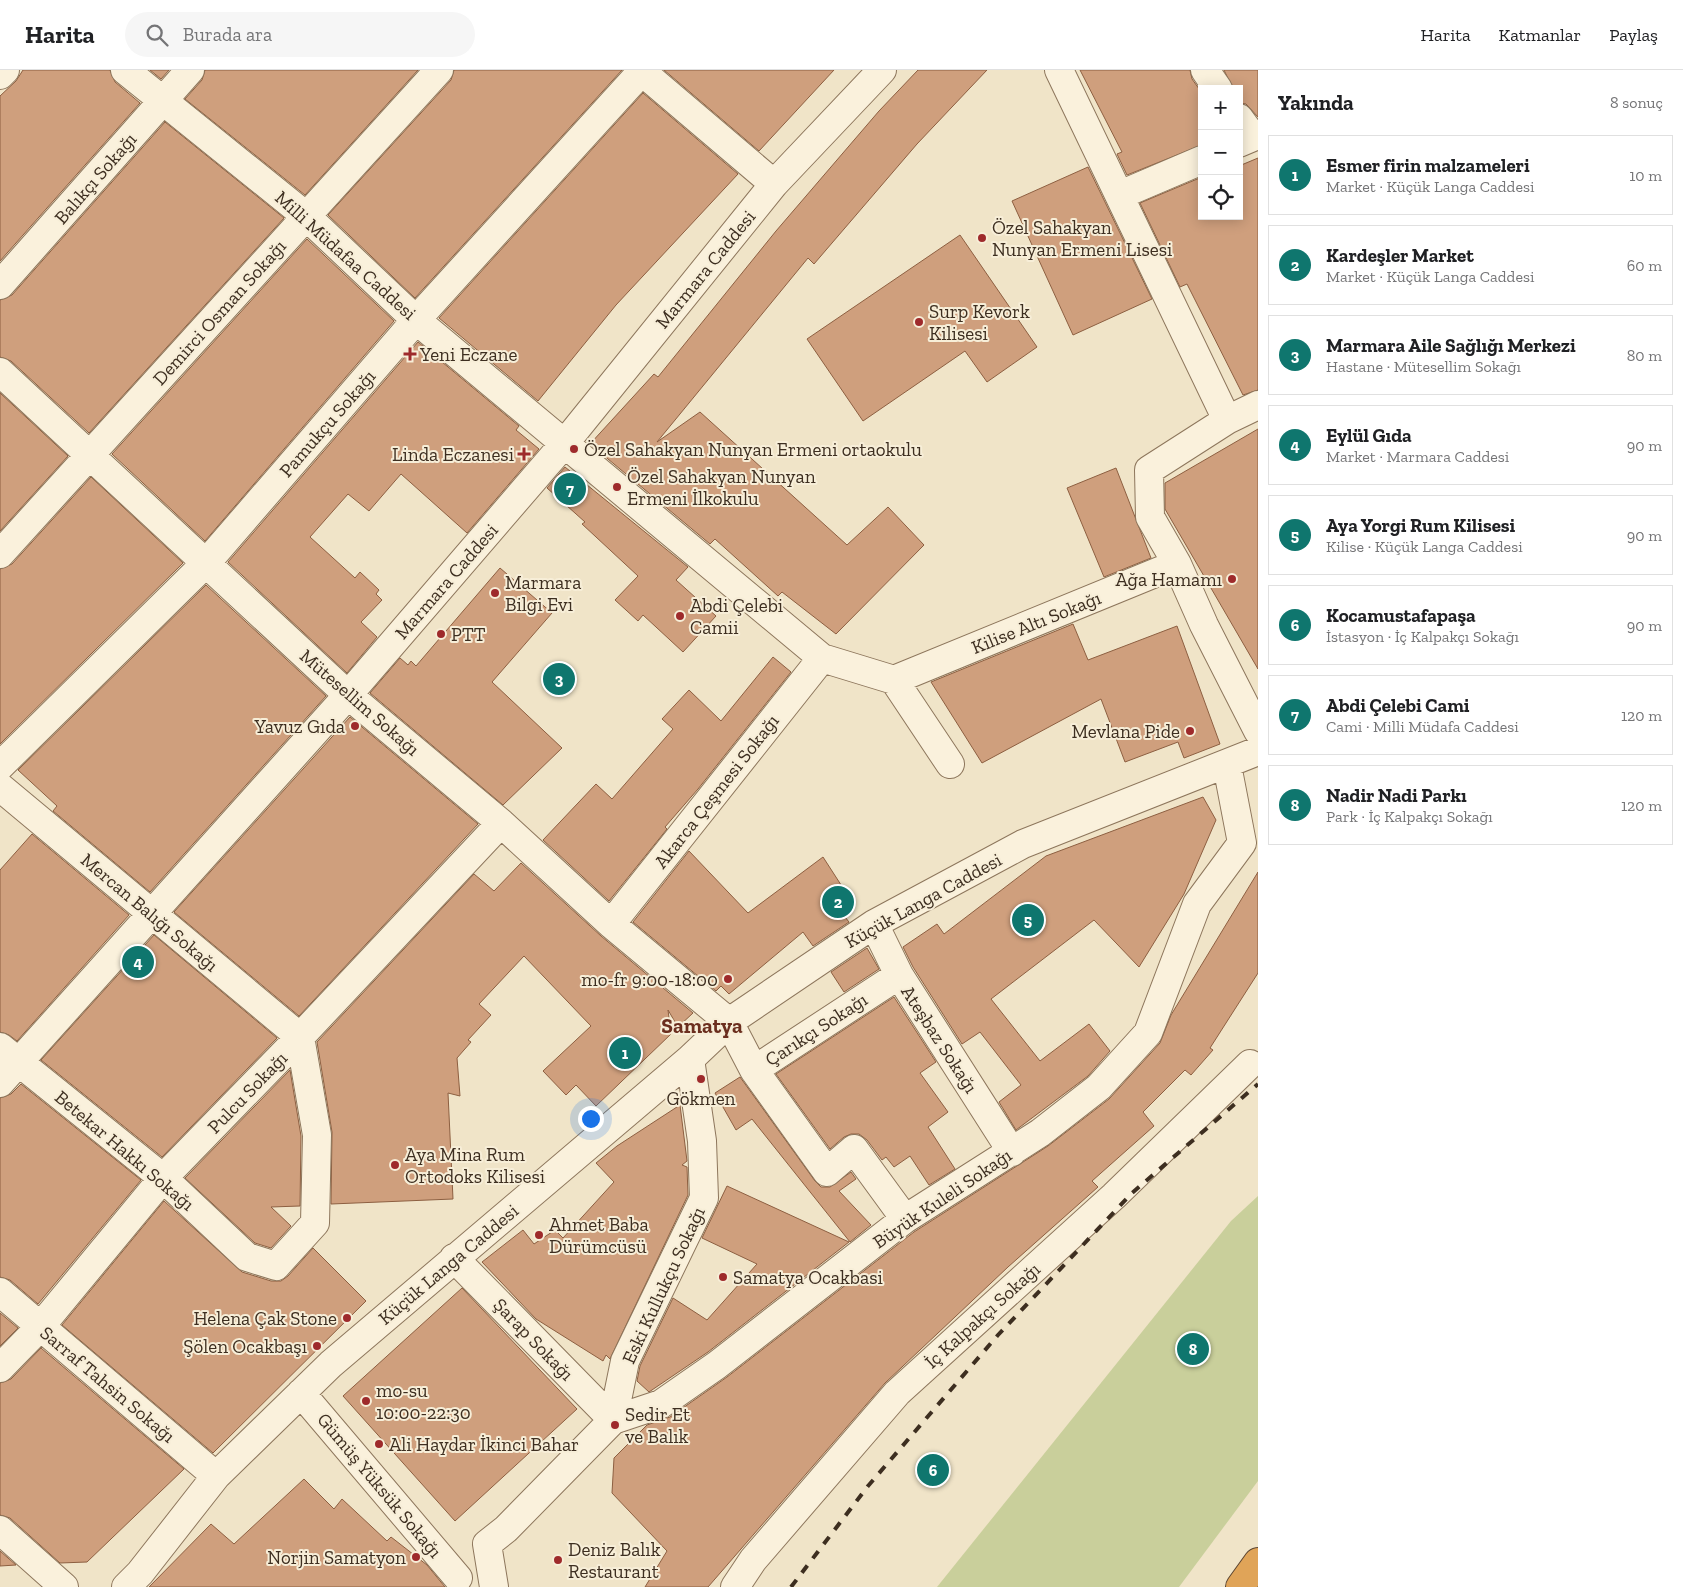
<!DOCTYPE html>
<html lang="tr">
<head>
<meta charset="utf-8">
<style>
  :root { --surface:#fff; --page:#f6f6f6; --text:#202124; --muted:#757577; --line:#e0e0e0; --accent:#0f766e }
  body { margin:0; font-family:"Zilla Slab",serif; background:var(--page); color:var(--text) }
  .controls { position:absolute; right:15px; top:15px; display:grid; overflow:hidden; border-radius:0px; box-shadow:0 2px 12px #0003 }
  .controls button { width:45px; height:45px; display:grid; place-items:center; padding:0; border:0; border-bottom:1px solid var(--line); background:var(--surface); color:var(--text); font:25px sans-serif }
  .you { position:absolute; left:590px; top:1048px; width:18px; height:18px; margin:-12px; border:4px solid #fff; border-radius:50%; background:#1a73e8; box-shadow:0 0 0 8px #1a73e833 }
  .badge { display:grid; place-items:center; width:32px; height:32px; border-radius:50%; background:var(--accent); color:#fff; font-size:16px; font-weight:700 }
  .pin { position:absolute; translate:-50% -50%; border:2px solid #fff; box-shadow:0 1px 5px #0006 }
  .list { margin:0; padding:0; list-style:none }
  h2 { display:flex; justify-content:space-between; align-items:center; height:65px; margin:0; padding:0 20px; font-size:21px }
  h2 small { font-size:16px; font-weight:400; color:var(--muted) }
  .list li { display:grid; grid-template-columns:32px 1fr auto; gap:15px; align-items:center; box-sizing:border-box; height:80px; margin:0 10px 10px; padding:0 10px; border:1px solid var(--line); border-radius:0px }
  .list b { display:block; font-size:19px; white-space:nowrap }
  .list p { margin:0; font-size:16px; white-space:nowrap; color:var(--muted) }
  .list em { font-size:16px; font-style:normal; color:var(--muted) }
  .icon { flex:none; width:28px; height:28px; fill:none; stroke:currentColor; stroke-width:2; stroke-linecap:round; stroke-linejoin:round }
  .map { position:relative; flex:none; width:1258px; height:1517px; overflow:hidden }
  header { display:flex; align-items:center; gap:30px; box-sizing:border-box; height:70px; padding:0 25px; background:var(--surface); border-bottom:1px solid var(--line) }
  header strong { font-size:24px }
  nav { display:flex; gap:28px; margin-inline-start:auto; font-size:18px }
  .search { width:350px; height:45px; background:var(--page); display:flex; align-items:center; gap:12px; box-sizing:border-box; padding:0 18px; border-radius:28px; color:var(--muted); font-size:19px }
  main { display:flex }
  aside { flex:1; background:var(--surface) }
  .map>svg:first-child { display:block }
  .green { fill:#c9cf9b }
  .building { fill:#cf9f7d; stroke:#8d5f41 }
  .lines { fill:none; stroke-linecap:round; stroke-linejoin:round }
  .minor-casing { stroke:#8d765c; stroke-width:30 }
  .highway-casing { stroke:#5b4430; stroke-width:30 }
  .minor { stroke:#faf1dc; stroke-width:28 }
  .highway { stroke:#e0a458; stroke-width:28 }
  .rail { stroke:#3d2e20; stroke-width:4; stroke-dasharray:9 9; stroke-linecap:butt }
  .poi-dot { fill:#9e2a2b; stroke:#f7eed8; stroke-width:2 }
  .labels { text-anchor:middle; stroke-width:4; stroke-linejoin:round; paint-order:stroke }
  .street-label { font-size:19px; fill:#3d2e20; stroke:#f7eed8 }
  .poi-label { font-size:19px; fill:#3d2e20; stroke:#f7eed8; text-anchor:start }
  .quarter-label { font-size:21px; font-weight:bold; fill:#6b2e1e; stroke:#f7eed8 }
</style>
</head>
<body>
<header>
<strong>Harita</strong>
<div class="search"><svg class="icon" aria-label="search" viewBox="0 0 24 24"><circle cx="10" cy="10" r="6"/><path d="M15 15l6 6"/></svg>Burada ara</div>
<nav><a>Harita</a><a>Katmanlar</a><a>Paylaş</a></nav>
</header>
<main>
<div class="map">
<svg width="1258" height="1517" viewBox="0 0 1258 1517">
  <rect width="100%" height="100%" fill="#f0e4c8"/>
  <path class="green" d="M1258,1126V1411L1179,1517H937L1231,1151Z"/>
  <path class="building" d="M23,0H110L115,12L140,33L0,191V26L16,11Z
    M150,0H169L161,9Z
    M205,0H418L305,125L185,29L202,10Z
    M454,0H622L415,228L328,145L451,10Z
    M664,0H834L759,81Z
    M918,0H987L917,74L814,194L808,188L657,372L700,342L847,475L888,437L924,475L836,564L782,522L778,526L715,469L710,474L590,374L654,304L658,307L776,161L879,41Z
    M1080,0H1190L1192,9L1202,23V75L1127,105L1117,84L1122,82Z
    M1224,0H1258V47L1246,34L1239,33V19H1233Z
    M643,23L738,104L616,235L538,331L439,248Z
    M165,52L284,148L89,363L11,291L0,287V230L12,225Z
    M1258,88V320L1243,325L1187,214L1180,217L1140,133L1202,107V146H1239V96Z
    M1088,97L1152,229L1073,265L1012,131Z
    M960,165L1037,277L987,312L965,281L863,351L807,269Z
    M307,169L394,251L205,471L112,384Z
    M418,272L519,356L516,360L539,379L467,463L401,404L369,441L348,424L310,467L355,508L360,502L379,520L376,524L382,530L361,552L377,567L347,603L228,492Z
    M0,323L68,386L0,461Z
    M1258,359V599L1165,439V413Z
    M565,397L688,497L676,510L716,546L683,582L643,545L638,551L615,530L638,506L582,454L585,452L547,418Z
    M1116,398L1151,488L1104,507L1067,418Z
    M91,407L183,493L0,674V499L12,494Z
    M500,498L552,543L492,612L562,678L503,735L370,623L400,588L408,595L411,591L416,596Z
    M206,515L326,626L150,822L53,741L57,736L18,700Z
    M1073,554L1088,590L1177,556L1220,674L1184,688L1178,672L1125,692L1101,629L982,693L931,612Z
    M773,587L791,602L698,719L665,757L667,759L609,831L543,770L596,714L612,729L673,659L662,649L689,620L721,651Z
    M350,647L478,754L299,946L174,842Z
    M1203,727L1216,750L1184,824L1139,897L1094,850L991,929L1040,991L1089,954L1110,981L1088,1006L1016,1060L999,1032L1021,1015L980,962L962,974L913,897L903,877L937,854L944,864L1046,786Z
    M32,764L129,845L17,971L9,965L0,962V800Z
    M689,781L748,843L823,787L854,835L841,842L849,852L813,876L803,862L729,924L721,916L716,921L633,852Z
    M521,793L601,866L693,943L678,957L668,940L671,964L596,1036L576,1015L566,1025L543,1001L591,956L524,886L479,934L491,945L468,970L471,972L457,988L460,1026L448,1023L453,1129L331,1134L332,1062L317,972L474,804L494,821Z
    M1258,802V903L1210,978L1213,980L1191,1005L1185,1000L1143,1042L1154,1056L1092,1111L1098,1117L1008,1197L885,1313L708,1517H645L667,1481L612,1423L614,1388L647,1355L670,1347L727,1307L914,1162L1048,1076L1109,1029L1160,973L1171,945Z
    M154,865L277,968L162,1087L41,990Z
    M867,878L879,899L844,922L831,902Z
    M894,927L936,992L920,1003L948,1042L928,1057L955,1099L929,1115L910,1086L894,1097L886,1087L882,1090L867,1070L859,1064H851L844,1067L830,1079L776,1004Z
    M290,1000L301,1066L300,1136L271,1137L291,1156L271,1178L255,1173L185,1108Z
    M740,1007L815,1111L821,1117H830L851,1102L856,1109L839,1121L871,1155L850,1172L752,1049L736,1060L715,1023Z
    M21,1014L141,1110L38,1234L10,1210L0,1207V1028L11,1024Z
    M680,1035L687,1091L682,1095L687,1097L688,1125L610,1289L606,1285L603,1291L536,1249L482,1192L523,1160L534,1174L555,1160L563,1168L614,1112L596,1093L617,1076Z
    M727,1116L849,1172L708,1282L649,1322L637,1311L640,1296L673,1228L707,1250L757,1194L702,1168Z
    M164,1131L242,1202L271,1211H281L288,1206L313,1178L366,1231L213,1383L62,1255Z
    M462,1218L577,1339L455,1451L343,1326Z
    M0,1243L18,1258L0,1276Z
    M41,1278L184,1399L87,1492L60,1493L10,1448L0,1445V1313L11,1309Z
    M304,1409L334,1439L342,1429L387,1471L391,1467L427,1495L445,1517H149L211,1454L234,1474Z
    M0,1481L16,1495L0,1496Z"/>
  <g class="lines">
    <g class="minor-casing">
      <path id="minor" d="M125,0L306,146L416,250L822,588L894,610L950,694
        M640,0L774,114
        M1059,0L1227,350L1149,400L1150,447L1177,494L1204,555L1258,661
        M1205,0L1218,19
        M0,5L5,0
        M1239,48L1253,67L1239,73
        M1120,125L1202,90
        M0,215L190,0
        M0,302L348,625L501,753L611,854L729,952L754,1000L899,905
        M1227,350L1258,335
        M0,484L439,0
        M894,610L1177,494
        M0,696L207,492L416,250L643,0
        M0,717L300,967
        M611,854L822,588
        M874,854L899,905L1012,1082
        M0,977L163,1108L247,1187L276,1196L315,1153L317,1065L300,967
        M754,1000L827,1102L854,1079L905,1149
        M0,1013L348,625L564,374L774,114L882,0
        M454,1188L613,1350
        M0,1222L216,1406
        M0,1298L40,1257L163,1108L300,967L501,753
        M301,1323L458,1508
        M613,1350L625,1291L704,1128L702,1071L690,989
        M0,1460L64,1517
        M126,1517L140,1503L216,1406L331,1294L690,989L729,952L874,854L1023,774L1258,681
        M494,1517L487,1474L506,1459L613,1350L661,1334L717,1295L905,1149L1040,1063L1099,1017L1148,963L1197,834L1242,773L1227,695
        M735,1517L753,1490L897,1323L1114,1126L1250,994"/>
    </g>
    <g class="highway-casing">
      <path id="highway" d="M1240,1517L1258,1492"/>
    </g>
    <use href="#minor" class="minor"/>
    <use href="#highway" class="highway"/>
    <path class="rail" d="M791,1517L868,1416L998,1265L1132,1123L1258,1014"/>
  </g>
  <g class="poi-dot">
    <circle cx="982" cy="168" r="5"/>
    <circle cx="919" cy="252" r="5"/>
    <path d="M407.5 276.5h5v5h5v5h-5v5h-5v-5h-5v-5h5z"/>
    <circle cx="574" cy="379" r="5"/>
    <path d="M521.5 376.5h5v5h5v5h-5v5h-5v-5h-5v-5h5z"/>
    <circle cx="617" cy="417" r="5"/>
    <circle cx="1232" cy="509" r="5"/>
    <circle cx="495" cy="523" r="5"/>
    <circle cx="680" cy="546" r="5"/>
    <circle cx="441" cy="564" r="5"/>
    <circle cx="355" cy="656" r="5"/>
    <circle cx="1190" cy="661" r="5"/>
    <circle cx="728" cy="909" r="5"/>
    <circle cx="701" cy="1009" r="5"/>
    <circle cx="395" cy="1095" r="5"/>
    <circle cx="539" cy="1165" r="5"/>
    <circle cx="723" cy="1207" r="5"/>
    <circle cx="347" cy="1248" r="5"/>
    <circle cx="317" cy="1276" r="5"/>
    <circle cx="366" cy="1331" r="5"/>
    <circle cx="615" cy="1355" r="5"/>
    <circle cx="379" cy="1374" r="5"/>
    <circle cx="416" cy="1487" r="5"/>
    <circle cx="558" cy="1490" r="5"/>
  </g>
  <g class="labels">
    <g class="street-label">
      <text transform="translate(95 108) rotate(-49)" y="7">Balıkçı Sokağı</text>
      <text transform="translate(346 185) rotate(42)" y="7">Milli Müdafaa Caddesi</text>
      <text transform="translate(705 199) rotate(-51)" y="7">Marmara Caddesi</text>
      <text transform="translate(219 242) rotate(-48)" y="7">Demirci Osman Sokağı</text>
      <text transform="translate(327 353) rotate(-49)" y="7">Pamukçu Sokağı</text>
      <text transform="translate(446 511) rotate(-49)" y="7">Marmara Caddesi</text>
      <text transform="translate(1036 552) rotate(-22)" y="7">Kilise Altı Sokağı</text>
      <text transform="translate(360 632) rotate(41)" y="7">Mütesellim Sokağı</text>
      <text transform="translate(716 721) rotate(-52)" y="7">Akarca Çeşmesi Sokağı</text>
      <text transform="translate(923 830) rotate(-29)" y="7">Küçük Langa Caddesi</text>
      <text transform="translate(150 842) rotate(40)" y="7">Mercan Balığı Sokağı</text>
      <text transform="translate(816 959) rotate(-33)" y="7">Çarıkçı Sokağı</text>
      <text transform="translate(940 969) rotate(57)" y="7">Ateşbaz Sokağı</text>
      <text transform="translate(247 1022) rotate(-46)" y="7">Pulcu Sokağı</text>
      <text transform="translate(125 1080) rotate(40)" y="7">Betekar Hakkı Sokağı</text>
      <text transform="translate(942 1128) rotate(-34)" y="7">Büyük Kuleli Sokağı</text>
      <text transform="translate(448 1194) rotate(-40)" y="7">Küçük Langa Caddesi</text>
      <text transform="translate(663 1215) rotate(-65)" y="7">Eski Kullukçu Sokağı</text>
      <text transform="translate(982 1245) rotate(-42)" y="7">İç Kalpakçı Sokağı</text>
      <text transform="translate(534 1269) rotate(46)" y="7">Şarap Sokağı</text>
      <text transform="translate(108 1314) rotate(40)" y="7">Sarraf Tahsin Sokağı</text>
      <text transform="translate(380 1415) rotate(50)" y="7">Gümüş Yüksük Sokağı</text>
    </g>
    <g class="poi-label">
      <text x="992" y="164">Özel Sahakyan<tspan x="992" dy="22">Nunyan Ermeni Lisesi</tspan></text>
      <text x="929" y="248">Surp Kevork<tspan x="929" dy="22">Kilisesi</tspan></text>
      <text x="420" y="291">Yeni Eczane</text>
      <text x="584" y="386">Özel Sahakyan Nunyan Ermeni ortaokulu</text>
      <text x="514" y="391" text-anchor="end">Linda Eczanesi</text>
      <text x="627" y="413">Özel Sahakyan Nunyan<tspan x="627" dy="22">Ermeni İlkokulu</tspan></text>
      <text x="1222" y="516" text-anchor="end">Ağa Hamamı</text>
      <text x="505" y="519">Marmara<tspan x="505" dy="22">Bilgi Evi</tspan></text>
      <text x="690" y="542">Abdi Çelebi<tspan x="690" dy="22">Camii</tspan></text>
      <text x="451" y="571">PTT</text>
      <text x="345" y="663" text-anchor="end">Yavuz Gıda</text>
      <text x="1180" y="668" text-anchor="end">Mevlana Pide</text>
      <text x="718" y="916" text-anchor="end">mo-fr 9:00-18:00</text>
      <text x="701" y="1035" text-anchor="middle">Gökmen</text>
      <text x="405" y="1091">Aya Mina Rum<tspan x="405" dy="22">Ortodoks Kilisesi</tspan></text>
      <text x="549" y="1161">Ahmet Baba<tspan x="549" dy="22">Dürümcüsü</tspan></text>
      <text x="733" y="1214">Samatya Ocakbasi</text>
      <text x="337" y="1255" text-anchor="end">Helena Çak Stone</text>
      <text x="307" y="1283" text-anchor="end">Şölen Ocakbaşı</text>
      <text x="376" y="1327">mo-su<tspan x="376" dy="22">10:00-22:30</tspan></text>
      <text x="625" y="1351">Sedir Et<tspan x="625" dy="22">ve Balık</tspan></text>
      <text x="389" y="1381">Ali Haydar İkinci Bahar</text>
      <text x="568" y="1486">Deniz Balık<tspan x="568" dy="22">Restaurant</tspan></text>
      <text x="406" y="1494" text-anchor="end">Norjin Samatyon</text>
    </g>
    <g class="quarter-label">
      <text x="702" y="963">Samatya</text>
    </g>
  </g>
</svg>
<div class="controls">
<button>+</button>
<button>−</button>
<button><svg class="icon" aria-label="locate" viewBox="0 0 24 24"><circle cx="12" cy="12" r="6"/><path d="M12 2v4M12 18v4M2 12h4M18 12h4"/></svg></button>
</div>
<div class="you"></div>
<div class="pin badge" style="left:625px;top:983px">1</div>
<div class="pin badge" style="left:838px;top:832px">2</div>
<div class="pin badge" style="left:559px;top:609px">3</div>
<div class="pin badge" style="left:138px;top:892px">4</div>
<div class="pin badge" style="left:1028px;top:850px">5</div>
<div class="pin badge" style="left:933px;top:1400px">6</div>
<div class="pin badge" style="left:570px;top:419px">7</div>
<div class="pin badge" style="left:1193px;top:1279px">8</div>
</div>
<aside>
<h2>Yakında<small>8 sonuç</small></h2>
<ul class="list">
<li><span class="badge">1</span><div><b>Esmer firin malzameleri</b><p>Market · Küçük Langa Caddesi</p></div><em>10 m</em></li>
<li><span class="badge">2</span><div><b>Kardeşler Market</b><p>Market · Küçük Langa Caddesi</p></div><em>60 m</em></li>
<li><span class="badge">3</span><div><b>Marmara Aile Sağlığı Merkezi</b><p>Hastane · Mütesellim Sokağı</p></div><em>80 m</em></li>
<li><span class="badge">4</span><div><b>Eylül Gıda</b><p>Market · Marmara Caddesi</p></div><em>90 m</em></li>
<li><span class="badge">5</span><div><b>Aya Yorgi Rum Kilisesi</b><p>Kilise · Küçük Langa Caddesi</p></div><em>90 m</em></li>
<li><span class="badge">6</span><div><b>Kocamustafapaşa</b><p>İstasyon · İç Kalpakçı Sokağı</p></div><em>90 m</em></li>
<li><span class="badge">7</span><div><b>Abdi Çelebi Cami</b><p>Cami · Milli Müdafa Caddesi</p></div><em>120 m</em></li>
<li><span class="badge">8</span><div><b>Nadir Nadi Parkı</b><p>Park · İç Kalpakçı Sokağı</p></div><em>120 m</em></li>
</ul>
</aside>
</main>
</body>
</html>
